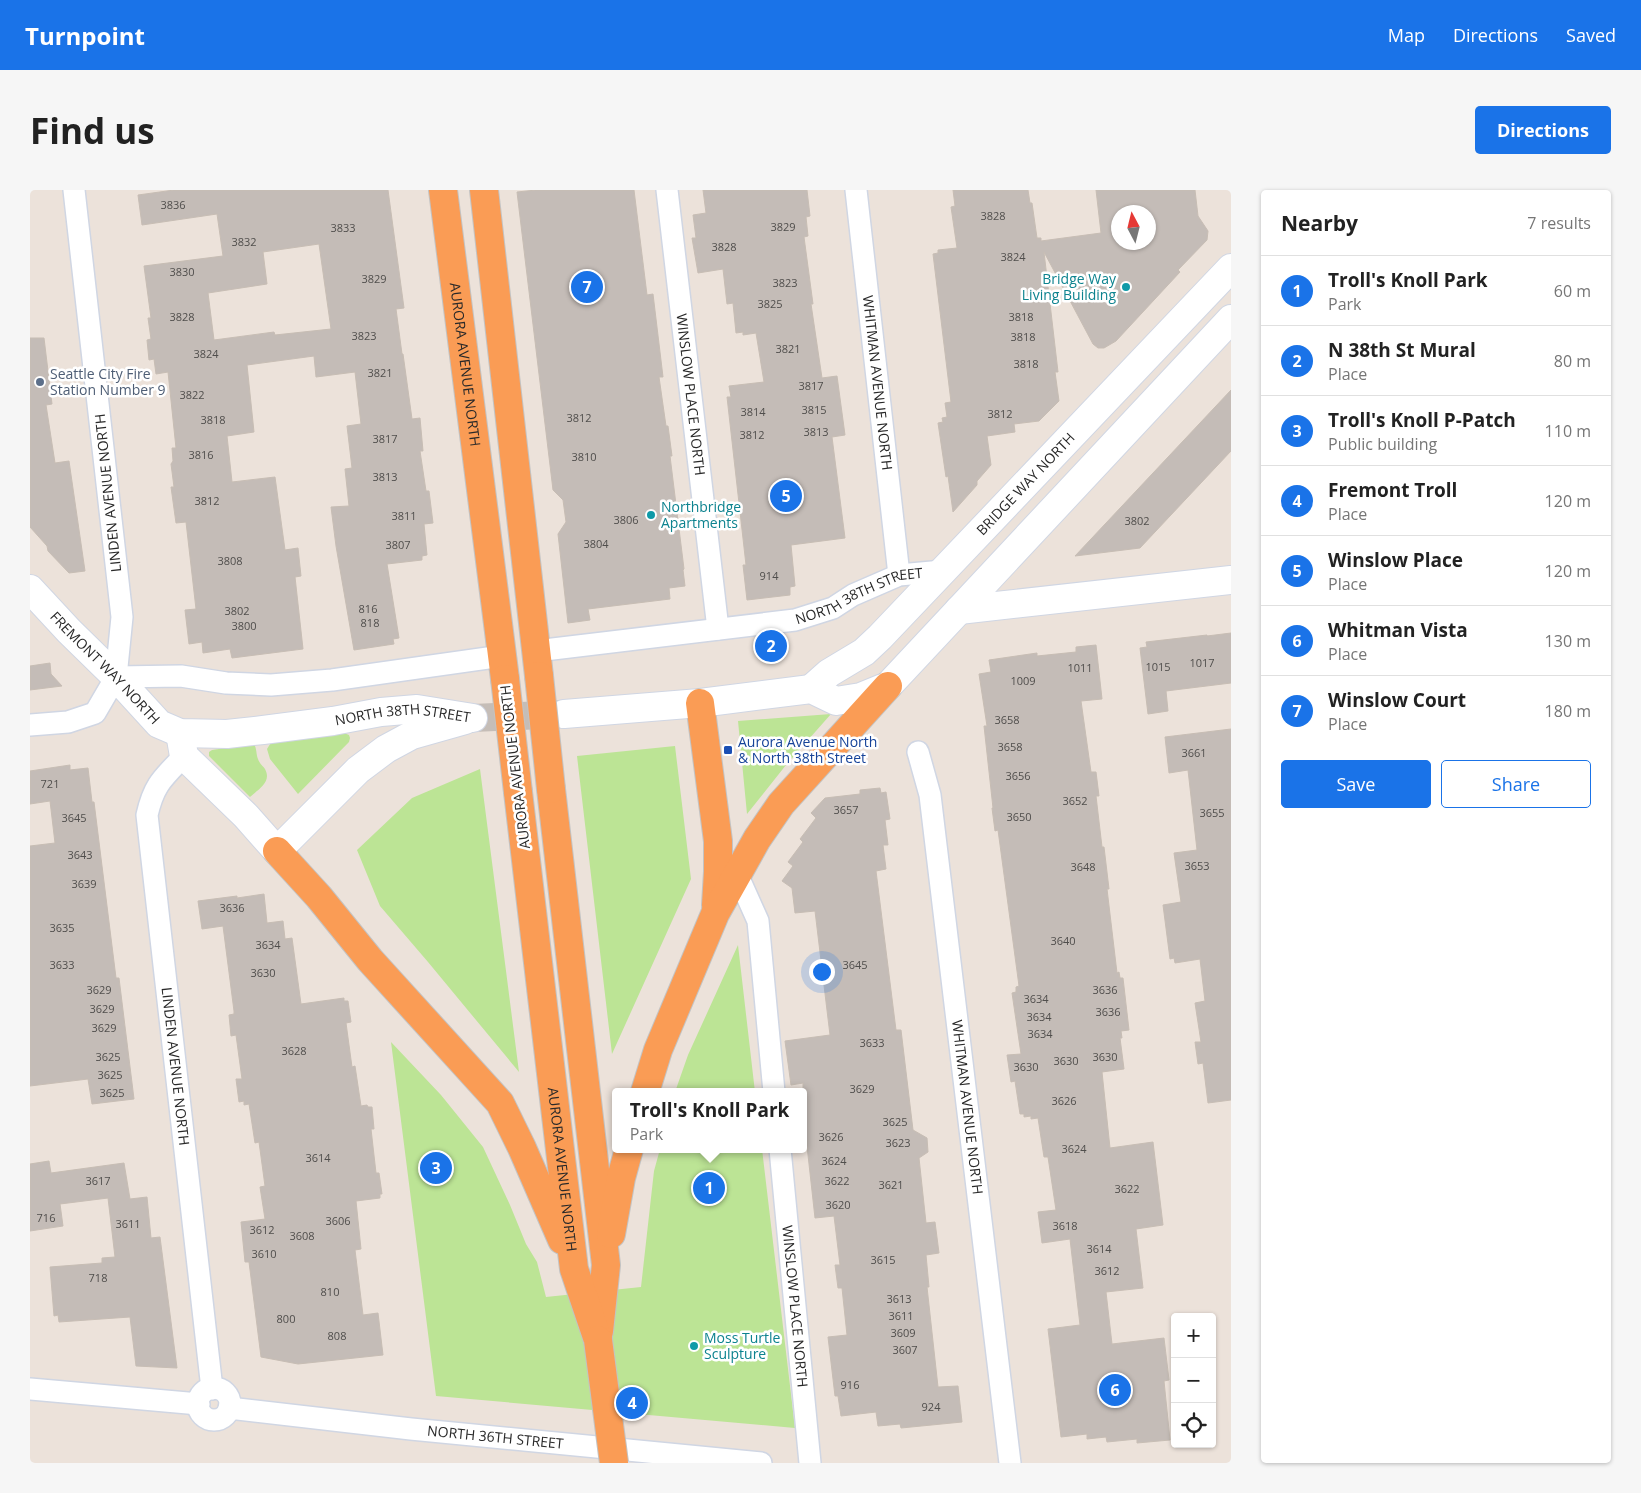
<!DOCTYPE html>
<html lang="en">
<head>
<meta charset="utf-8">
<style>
  :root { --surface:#fff; --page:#f6f6f6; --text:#222; --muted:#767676; --line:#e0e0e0; --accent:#1a73e8 }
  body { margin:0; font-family:"Open Sans",sans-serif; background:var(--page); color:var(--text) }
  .controls { position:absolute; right:15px; bottom:15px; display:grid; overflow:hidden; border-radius:5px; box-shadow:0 1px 4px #0004 }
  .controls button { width:45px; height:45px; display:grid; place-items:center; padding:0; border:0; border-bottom:1px solid var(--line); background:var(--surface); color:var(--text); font:25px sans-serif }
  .compass { position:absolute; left:1081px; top:15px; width:45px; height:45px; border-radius:50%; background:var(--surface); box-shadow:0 1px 4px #0004; rotate:353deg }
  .you { position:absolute; left:791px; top:781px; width:18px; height:18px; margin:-12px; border:4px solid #fff; border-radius:50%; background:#1a73e8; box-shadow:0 0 0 8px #1a73e833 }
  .badge { display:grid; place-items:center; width:32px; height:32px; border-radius:50%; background:var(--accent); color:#fff; font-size:16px; font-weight:700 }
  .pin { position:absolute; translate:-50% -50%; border:2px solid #fff; box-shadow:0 1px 5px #0006 }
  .popup { position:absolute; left:582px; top:898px; width:195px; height:65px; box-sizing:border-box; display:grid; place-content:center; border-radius:5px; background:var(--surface); filter:drop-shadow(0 1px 4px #0005); font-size:16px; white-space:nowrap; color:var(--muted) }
  .popup b { font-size:19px; color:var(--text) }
  .popup::after { content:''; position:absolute; left:50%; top:100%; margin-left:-10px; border:10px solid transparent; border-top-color:var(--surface) }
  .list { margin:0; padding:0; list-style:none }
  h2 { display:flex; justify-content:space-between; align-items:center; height:65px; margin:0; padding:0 20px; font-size:21px }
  h2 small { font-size:16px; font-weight:400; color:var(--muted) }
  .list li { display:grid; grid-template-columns:32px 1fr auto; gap:15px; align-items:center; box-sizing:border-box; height:70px; padding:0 20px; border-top:1px solid var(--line) }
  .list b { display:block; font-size:19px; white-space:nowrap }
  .list p { margin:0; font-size:16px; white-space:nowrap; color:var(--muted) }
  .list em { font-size:16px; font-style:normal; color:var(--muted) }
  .actions { display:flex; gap:10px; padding:15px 20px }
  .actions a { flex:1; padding:11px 0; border:1px solid var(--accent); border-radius:5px; text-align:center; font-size:18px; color:var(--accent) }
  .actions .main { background:var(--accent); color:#fff }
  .icon { flex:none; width:28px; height:28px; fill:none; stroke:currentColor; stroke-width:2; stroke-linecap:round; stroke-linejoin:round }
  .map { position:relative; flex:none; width:1201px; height:1273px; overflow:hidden; border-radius:5px }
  header { display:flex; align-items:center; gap:30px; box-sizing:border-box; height:70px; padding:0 25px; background:var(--accent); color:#fff }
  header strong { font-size:24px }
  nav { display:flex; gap:28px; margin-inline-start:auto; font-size:18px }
  .intro { display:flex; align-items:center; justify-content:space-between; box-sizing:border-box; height:120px; padding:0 30px }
  h1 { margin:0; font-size:35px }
  .button { padding:12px 22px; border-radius:5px; background:var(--accent); color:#fff; font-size:18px; font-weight:700 }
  main { display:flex; gap:30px; padding:0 30px }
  aside { flex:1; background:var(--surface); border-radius:5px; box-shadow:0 1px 4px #0004 }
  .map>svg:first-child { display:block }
  .green { fill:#bce495 }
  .building { fill:#c4bcb7; stroke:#c7bdb4; fill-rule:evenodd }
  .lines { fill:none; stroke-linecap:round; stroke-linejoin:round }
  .secondary-tunnel { stroke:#c5bdb7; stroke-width:28; stroke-dasharray:28 14; stroke-linecap:butt }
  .minor-casing { stroke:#d0d6e3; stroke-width:24 }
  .tertiary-casing { stroke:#d0d6e3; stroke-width:30 }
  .secondary-casing { stroke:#d0d6e3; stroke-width:30 }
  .trunk-casing { stroke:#c3c3c3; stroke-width:30 }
  .minor { stroke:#fff; stroke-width:21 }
  .tertiary { stroke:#fff; stroke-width:28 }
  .secondary { stroke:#fff; stroke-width:28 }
  .trunk { stroke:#fa9c55; stroke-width:28 }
  .trunk-bridge-casing { stroke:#c3c3c3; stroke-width:30; stroke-linecap:butt }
  .trunk-bridge { stroke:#fa9c55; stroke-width:28 }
  .culture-dot { fill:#0f9aa8; stroke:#fff; stroke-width:2 }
  .service-dot { fill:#5c6f8a; stroke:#fff; stroke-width:2 }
  .transit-dot { fill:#1a4fb4; stroke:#fff; stroke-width:2 }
  .labels { text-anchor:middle; stroke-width:5; stroke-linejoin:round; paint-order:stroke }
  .number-label { font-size:11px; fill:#504e4c }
  .culture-label { font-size:14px; fill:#0d838f; stroke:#fff; text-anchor:start }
  .street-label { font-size:14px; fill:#292929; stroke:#fff }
  .service-label { font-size:14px; fill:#4e5e75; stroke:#fff; text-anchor:start }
  .transit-label { font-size:14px; fill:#164399; stroke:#fff; text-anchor:start }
</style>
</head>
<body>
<header>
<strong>Turnpoint</strong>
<nav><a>Map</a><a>Directions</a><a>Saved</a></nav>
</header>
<div class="intro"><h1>Find us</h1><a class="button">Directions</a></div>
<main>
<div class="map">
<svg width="1201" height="1273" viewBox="0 0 1201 1273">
  <rect width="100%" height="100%" fill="#ece2da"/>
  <path class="green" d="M801,524L756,575L717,624L708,531Z
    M314,543L319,545L320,548L319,552L268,604L240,569L237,559L242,551Z
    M224,554C227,559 226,564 228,569C229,573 233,576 235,579C242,592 229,599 220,607L179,566V562L182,560Z
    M645,556L661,689L582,864L547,566Z
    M450,579L489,882L398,772L350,716L327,660L382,608Z
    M708,755L725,902H645L658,865Z
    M361,852L411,905L453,957L480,1015L496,1054L507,1072L516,1107L611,1097L624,981L630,959H732L765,1238L406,1206Z"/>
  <path class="building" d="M144,0H358L374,118L366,119L372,164H373L382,229L390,228L393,261H390L396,301H399L403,333L394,334L397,365L392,366V370L357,374L369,448L363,449L364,454L324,460L306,356L301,317L319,316L315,279L322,278L317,236L331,234L325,182L286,187L284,166L217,175L224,242L197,246L202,292L245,287L255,360L268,358L271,386L265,387L273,459L202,468L200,459L173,463L172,452L159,454L155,420L166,419L156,332L146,333L141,297H144L141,274L143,271L142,258H146L138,182L126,184L124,169L119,170L117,150L121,149L118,128H121L114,76L193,66L187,24L112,35L108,5ZM289,54L301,139L245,145L244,142L184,150L178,103L237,94L233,62Z
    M506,0H604L617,105L623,104L633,187H629L636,236H638L642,266H640L654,379L653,380L655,396L639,398L640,409L558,419L560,430L538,433L528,344L536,332L533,310L523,300L487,2Z
    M673,0H777L780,26L776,27L778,46L774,47L783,114H781L792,188L807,186L815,245L802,247L815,348L761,355L765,396L760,397V405L717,410L713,375H716L697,207H701L699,196L734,192L726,143L713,145V142L706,143L703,113L697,114L693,79L668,83L662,48H666L663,25L676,23Z
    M923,0H998L1000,13H1002L1007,48H1011V51L1071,43L1066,0H1165L1168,26L1178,41L1177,50L1148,80L1150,82L1086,151L1074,158H1068L1063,154L1014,62L1028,182H1025L1029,211L1009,231L984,234L985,242L957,246L961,275L947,291V295L923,322L918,286L916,287L908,233L913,232L912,228L917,227L915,213L921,212L903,64L908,63V60L927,58L921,17L925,16ZM1088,22H1118V52H1088Z
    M0,148H14L22,214L16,215L25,273L39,271L55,381L39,383L18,361L17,356L0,337Z
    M1201,200V261L1110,358L1045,366Z
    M1201,443V493L1136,501L1138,521L1118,524L1110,458L1117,457L1116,452L1177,445V446Z
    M1066,455L1072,509L1051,511L1061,582H1066L1069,606H1066L1072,657H1074L1079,699H1077L1087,783L1089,782L1090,788H1093L1099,840L1091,841L1092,848H1090L1094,879L1072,882L1080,958L1123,952L1133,1035L1106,1039L1113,1098L1076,1102L1082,1154L1134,1148L1139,1190L1134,1191L1140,1250L1107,1253V1249L1077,1252L1076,1247L1057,1249V1244L1031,1247L1018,1139L1050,1135L1040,1049L1012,1053L1008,1022L1026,1020L1018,967H1014L1008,928L1001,929V926L994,927V924H990L985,891L981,892L977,865L991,864L982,803L986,802V797L989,796L968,640L965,641L962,618H963L954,536H957L949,484L961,482L959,470L1007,463V466L1046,462V457Z
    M20,473L21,484L32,496L0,500V476Z
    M1201,539V910L1178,913L1173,873L1168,874L1165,852H1171L1165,813L1175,811L1170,769L1145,773L1144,768L1140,769L1133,715L1151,712L1144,663L1167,660L1158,580L1139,583L1135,547Z
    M40,575V580L58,578L62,612H64L86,788H89L104,909L62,914L58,889L0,896V656L25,653L20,611L0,614V581Z
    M850,598L851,603L856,602L860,629L855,630L858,655H853L856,679L846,681L866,840H871L883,940L897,948L898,962L889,968L896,1033L905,1032L909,1063L896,1065L899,1097H897L908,1197L928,1196L932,1232L871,1238L870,1234L848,1236L846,1222L811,1226L808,1206H805L798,1147L817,1145L812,1098H808L805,1075H810L804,1026L785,1028L773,920V893L761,895L755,851L800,845L785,721L765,723L762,698L752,691L763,676L758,672L773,652L770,649L786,628L781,623L795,608L830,604V600Z
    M234,704L237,733L253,731L255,749L262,748L271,814L314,808V811H318L321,832L316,833L322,877L325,876L331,916L337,915L338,917H342L344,939H341L346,983H349L352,1004H350V1008L326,1011L331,1059L325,1060L333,1125L348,1123L353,1165L268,1174L231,1167L219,1072H215L211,1032L235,1029L230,997L235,996L229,952L225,953L219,914L214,915V911L209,912L206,889H212L206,845L201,846L199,825L204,824V821L193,736L172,739L168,711L207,706V708Z
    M19,971L21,983L94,973L100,1009L117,1007L121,1048L130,1047L147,1178L106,1176L100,1127L29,1132L28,1125L24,1126L20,1077L72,1073V1068L85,1067L78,1008L30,1014L33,1036L0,1041V974Z"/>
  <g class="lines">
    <path class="secondary-tunnel" d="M443,528L534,524"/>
    <g class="minor-casing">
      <g id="minor">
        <path id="s1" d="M637,0L688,439"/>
        <path id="s2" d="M826,0L869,385"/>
        <path id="s3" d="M506,461L765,430L803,418L823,405L869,385L913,381"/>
        <path d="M86,487L151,486L196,493L241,495L302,490L472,466"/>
        <path d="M0,535L38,532L65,523L86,487L92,427L44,0"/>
        <path id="s4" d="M888,562L900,605L980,1273"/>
        <path id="s5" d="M154,566C133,588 124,594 117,625L182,1199"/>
        <path d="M707,684L728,731L744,902"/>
        <path id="s6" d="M750,959L780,1273"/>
        <circle cx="184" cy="1214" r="16"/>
        <path d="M0,1199L169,1214"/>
        <path id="s7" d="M199,1218L381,1239L731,1273"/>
      </g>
    </g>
    <g class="tertiary-casing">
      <path id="tertiary" d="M929,420L1201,390"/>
    </g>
    <g class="secondary-casing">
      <g id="secondary">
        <path id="s8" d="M0,399L39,441L86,487L129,534L150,543L197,544L233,540L303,531L351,522L387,519L443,528"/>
        <path id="s9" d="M781,499L799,483L834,462L850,447L1201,78"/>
        <path d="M534,524L670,513L781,499L806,511L831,507L858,496L1201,129"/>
        <path d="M150,543L154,566L216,626L247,661L328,580L356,559L382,545L435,530"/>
      </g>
    </g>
    <g class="trunk-casing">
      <g id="trunk">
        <path id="s10" d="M413,0L475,489"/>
        <path d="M454,0L509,486"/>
        <path d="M670,513L688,651V682L686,715"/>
        <path d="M521,599L576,1075L569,1141"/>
        <path id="s11" d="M488,602L544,1079L568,1150"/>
        <path d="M247,661L289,707L340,770L470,913L492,958L532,1050"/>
        <path d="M615,902L628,860L685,724L727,649L751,614L858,496"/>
        <path d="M581,1044L591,988L599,959"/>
      </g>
    </g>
    <use href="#minor" class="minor"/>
    <use href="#tertiary" class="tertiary"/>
    <use href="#secondary" class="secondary"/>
    <use href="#trunk" class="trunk"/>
    <g class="trunk-bridge-casing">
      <path id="trunk-bridge" d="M509,486L521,599
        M475,489L488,602
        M568,1150L584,1273"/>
    </g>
    <use href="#trunk-bridge" class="trunk-bridge"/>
  </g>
  <g class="culture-dot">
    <circle cx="1096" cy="97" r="5"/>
    <circle cx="621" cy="325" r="5"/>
    <circle cx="664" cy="1156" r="5"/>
  </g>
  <circle class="service-dot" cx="10" cy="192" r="5"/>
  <rect class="transit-dot" x="693" y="555" width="10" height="10" rx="2.5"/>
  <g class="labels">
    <g class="number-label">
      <text x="143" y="19">3836</text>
      <text x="963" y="30">3828</text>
      <text x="753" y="41">3829</text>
      <text x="313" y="42">3833</text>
      <text x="214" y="56">3832</text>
      <text x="694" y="61">3828</text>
      <text x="983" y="71">3824</text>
      <text x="152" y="86">3830</text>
      <text x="344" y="93">3829</text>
      <text x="755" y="97">3823</text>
      <text x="740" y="118">3825</text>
      <text x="152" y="131">3828</text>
      <text x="991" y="131">3818</text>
      <text x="334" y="150">3823</text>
      <text x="993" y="151">3818</text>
      <text x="758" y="163">3821</text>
      <text x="176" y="168">3824</text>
      <text x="996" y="178">3818</text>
      <text x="350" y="187">3821</text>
      <text x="781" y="200">3817</text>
      <text x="162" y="209">3822</text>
      <text x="784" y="224">3815</text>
      <text x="723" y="226">3814</text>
      <text x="970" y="228">3812</text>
      <text x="549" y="232">3812</text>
      <text x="183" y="234">3818</text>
      <text x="786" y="246">3813</text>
      <text x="722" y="249">3812</text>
      <text x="355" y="253">3817</text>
      <text x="171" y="269">3816</text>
      <text x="554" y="271">3810</text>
      <text x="355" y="291">3813</text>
      <text x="177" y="315">3812</text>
      <text x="374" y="330">3811</text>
      <text x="596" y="334">3806</text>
      <text x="1107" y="335">3802</text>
      <text x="566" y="358">3804</text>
      <text x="368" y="359">3807</text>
      <text x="200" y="375">3808</text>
      <text x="739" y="390">914</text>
      <text x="338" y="423">816</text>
      <text x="207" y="425">3802</text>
      <text x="340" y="437">818</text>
      <text x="214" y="440">3800</text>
      <text x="1172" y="477">1017</text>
      <text x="1128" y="481">1015</text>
      <text x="1050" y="482">1011</text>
      <text x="993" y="495">1009</text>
      <text x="977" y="534">3658</text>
      <text x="980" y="561">3658</text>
      <text x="1164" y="567">3661</text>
      <text x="988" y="590">3656</text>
      <text x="20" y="598">721</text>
      <text x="1045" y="615">3652</text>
      <text x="816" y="624">3657</text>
      <text x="1182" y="627">3655</text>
      <text x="989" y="631">3650</text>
      <text x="44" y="632">3645</text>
      <text x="50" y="669">3643</text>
      <text x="1167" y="680">3653</text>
      <text x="1053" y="681">3648</text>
      <text x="54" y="698">3639</text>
      <text x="202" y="722">3636</text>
      <text x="32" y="742">3635</text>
      <text x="1033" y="755">3640</text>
      <text x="238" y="759">3634</text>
      <text x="32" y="779">3633</text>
      <text x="825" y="779">3645</text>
      <text x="233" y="787">3630</text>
      <text x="69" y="804">3629</text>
      <text x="1075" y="804">3636</text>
      <text x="1006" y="813">3634</text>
      <text x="72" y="823">3629</text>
      <text x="1078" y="826">3636</text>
      <text x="1009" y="831">3634</text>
      <text x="74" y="842">3629</text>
      <text x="1010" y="848">3634</text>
      <text x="842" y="857">3633</text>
      <text x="264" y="865">3628</text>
      <text x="78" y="871">3625</text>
      <text x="1075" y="871">3630</text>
      <text x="1036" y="875">3630</text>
      <text x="996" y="881">3630</text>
      <text x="80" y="889">3625</text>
      <text x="832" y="903">3629</text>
      <text x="82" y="907">3625</text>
      <text x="1034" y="915">3626</text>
      <text x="865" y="936">3625</text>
      <text x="801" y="951">3626</text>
      <text x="868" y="957">3623</text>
      <text x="1044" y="963">3624</text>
      <text x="288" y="972">3614</text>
      <text x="804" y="975">3624</text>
      <text x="68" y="995">3617</text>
      <text x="807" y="995">3622</text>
      <text x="861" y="999">3621</text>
      <text x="1097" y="1003">3622</text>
      <text x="808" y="1019">3620</text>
      <text x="16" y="1032">716</text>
      <text x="308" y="1035">3606</text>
      <text x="98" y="1038">3611</text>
      <text x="1035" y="1040">3618</text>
      <text x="232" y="1044">3612</text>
      <text x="272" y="1050">3608</text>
      <text x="1069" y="1063">3614</text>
      <text x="234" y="1068">3610</text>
      <text x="853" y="1074">3615</text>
      <text x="1077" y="1085">3612</text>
      <text x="68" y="1092">718</text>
      <text x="300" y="1106">810</text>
      <text x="869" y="1113">3613</text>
      <text x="871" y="1130">3611</text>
      <text x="256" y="1133">800</text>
      <text x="873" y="1147">3609</text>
      <text x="307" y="1150">808</text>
      <text x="875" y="1164">3607</text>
      <text x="820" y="1199">916</text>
      <text x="901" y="1221">924</text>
    </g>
    <g class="culture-label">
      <text x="1086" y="94" text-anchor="end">Bridge Way<tspan x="1086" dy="16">Living Building</tspan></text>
      <text x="631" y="322">Northbridge<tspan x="631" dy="16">Apartments</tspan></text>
      <text x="674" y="1153">Moss Turtle<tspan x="674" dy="16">Sculpture</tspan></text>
    </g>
    <g class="street-label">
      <text dy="5" stroke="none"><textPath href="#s10" startOffset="176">AURORA AVENUE NORTH</textPath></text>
      <text dy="5" stroke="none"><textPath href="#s2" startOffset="194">WHITMAN AVENUE NORTH</textPath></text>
      <text dy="5" stroke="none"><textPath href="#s1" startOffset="206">WINSLOW PLACE NORTH</textPath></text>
      <text dy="5" stroke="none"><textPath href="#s9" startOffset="298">BRIDGE WAY NORTH</textPath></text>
      <text transform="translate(78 303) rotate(-96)" y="5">LINDEN AVENUE NORTH</text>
      <text dy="5" stroke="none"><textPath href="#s3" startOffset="330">NORTH 38TH STREET</textPath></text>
      <text dy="5" stroke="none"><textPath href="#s8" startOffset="109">FREMONT WAY NORTH</textPath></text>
      <text dy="5" stroke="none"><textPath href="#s8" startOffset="434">NORTH 38TH STREET</textPath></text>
      <text transform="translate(485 577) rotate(-97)" y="5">AURORA AVENUE NORTH</text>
      <text dy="5" stroke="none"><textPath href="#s5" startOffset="324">LINDEN AVENUE NORTH</textPath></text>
      <text dy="5" stroke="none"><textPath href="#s4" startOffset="359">WHITMAN AVENUE NORTH</textPath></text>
      <text dy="5" stroke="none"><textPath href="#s11" startOffset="380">AURORA AVENUE NORTH</textPath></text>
      <text dy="5" stroke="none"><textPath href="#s6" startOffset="158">WINSLOW PLACE NORTH</textPath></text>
      <text dy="5" stroke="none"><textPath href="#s7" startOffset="268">NORTH 36TH STREET</textPath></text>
    </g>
    <g class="service-label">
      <text x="20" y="189">Seattle City Fire<tspan x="20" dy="16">Station Number 9</tspan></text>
    </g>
    <g class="transit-label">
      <text x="708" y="557">Aurora Avenue North<tspan x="708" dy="16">&amp; North 38th Street</tspan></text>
    </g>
  </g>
</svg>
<div class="controls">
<button>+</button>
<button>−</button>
<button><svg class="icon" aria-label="locate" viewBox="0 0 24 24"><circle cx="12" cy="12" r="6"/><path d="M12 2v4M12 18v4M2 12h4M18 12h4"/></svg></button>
</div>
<svg class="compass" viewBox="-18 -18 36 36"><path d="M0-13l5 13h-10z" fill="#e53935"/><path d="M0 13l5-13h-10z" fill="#767676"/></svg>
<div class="you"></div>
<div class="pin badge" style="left:679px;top:998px">1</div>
<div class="popup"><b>Troll's Knoll Park</b>Park</div>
<div class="pin badge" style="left:741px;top:456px">2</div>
<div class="pin badge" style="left:406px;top:978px">3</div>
<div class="pin badge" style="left:602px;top:1213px">4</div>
<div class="pin badge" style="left:756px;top:306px">5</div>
<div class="pin badge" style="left:1085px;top:1200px">6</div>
<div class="pin badge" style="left:557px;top:97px">7</div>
</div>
<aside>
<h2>Nearby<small>7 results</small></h2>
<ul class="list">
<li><span class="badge">1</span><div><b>Troll's Knoll Park</b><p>Park</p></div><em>60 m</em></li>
<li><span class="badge">2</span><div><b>N 38th St Mural</b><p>Place</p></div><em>80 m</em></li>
<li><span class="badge">3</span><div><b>Troll's Knoll P-Patch</b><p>Public building</p></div><em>110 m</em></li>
<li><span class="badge">4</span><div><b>Fremont Troll</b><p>Place</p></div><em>120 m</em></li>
<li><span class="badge">5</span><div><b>Winslow Place</b><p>Place</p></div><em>120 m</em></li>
<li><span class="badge">6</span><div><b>Whitman Vista</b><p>Place</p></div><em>130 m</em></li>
<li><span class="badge">7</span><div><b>Winslow Court</b><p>Place</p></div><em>180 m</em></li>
</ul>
<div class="actions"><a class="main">Save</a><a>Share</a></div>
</aside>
</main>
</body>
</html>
